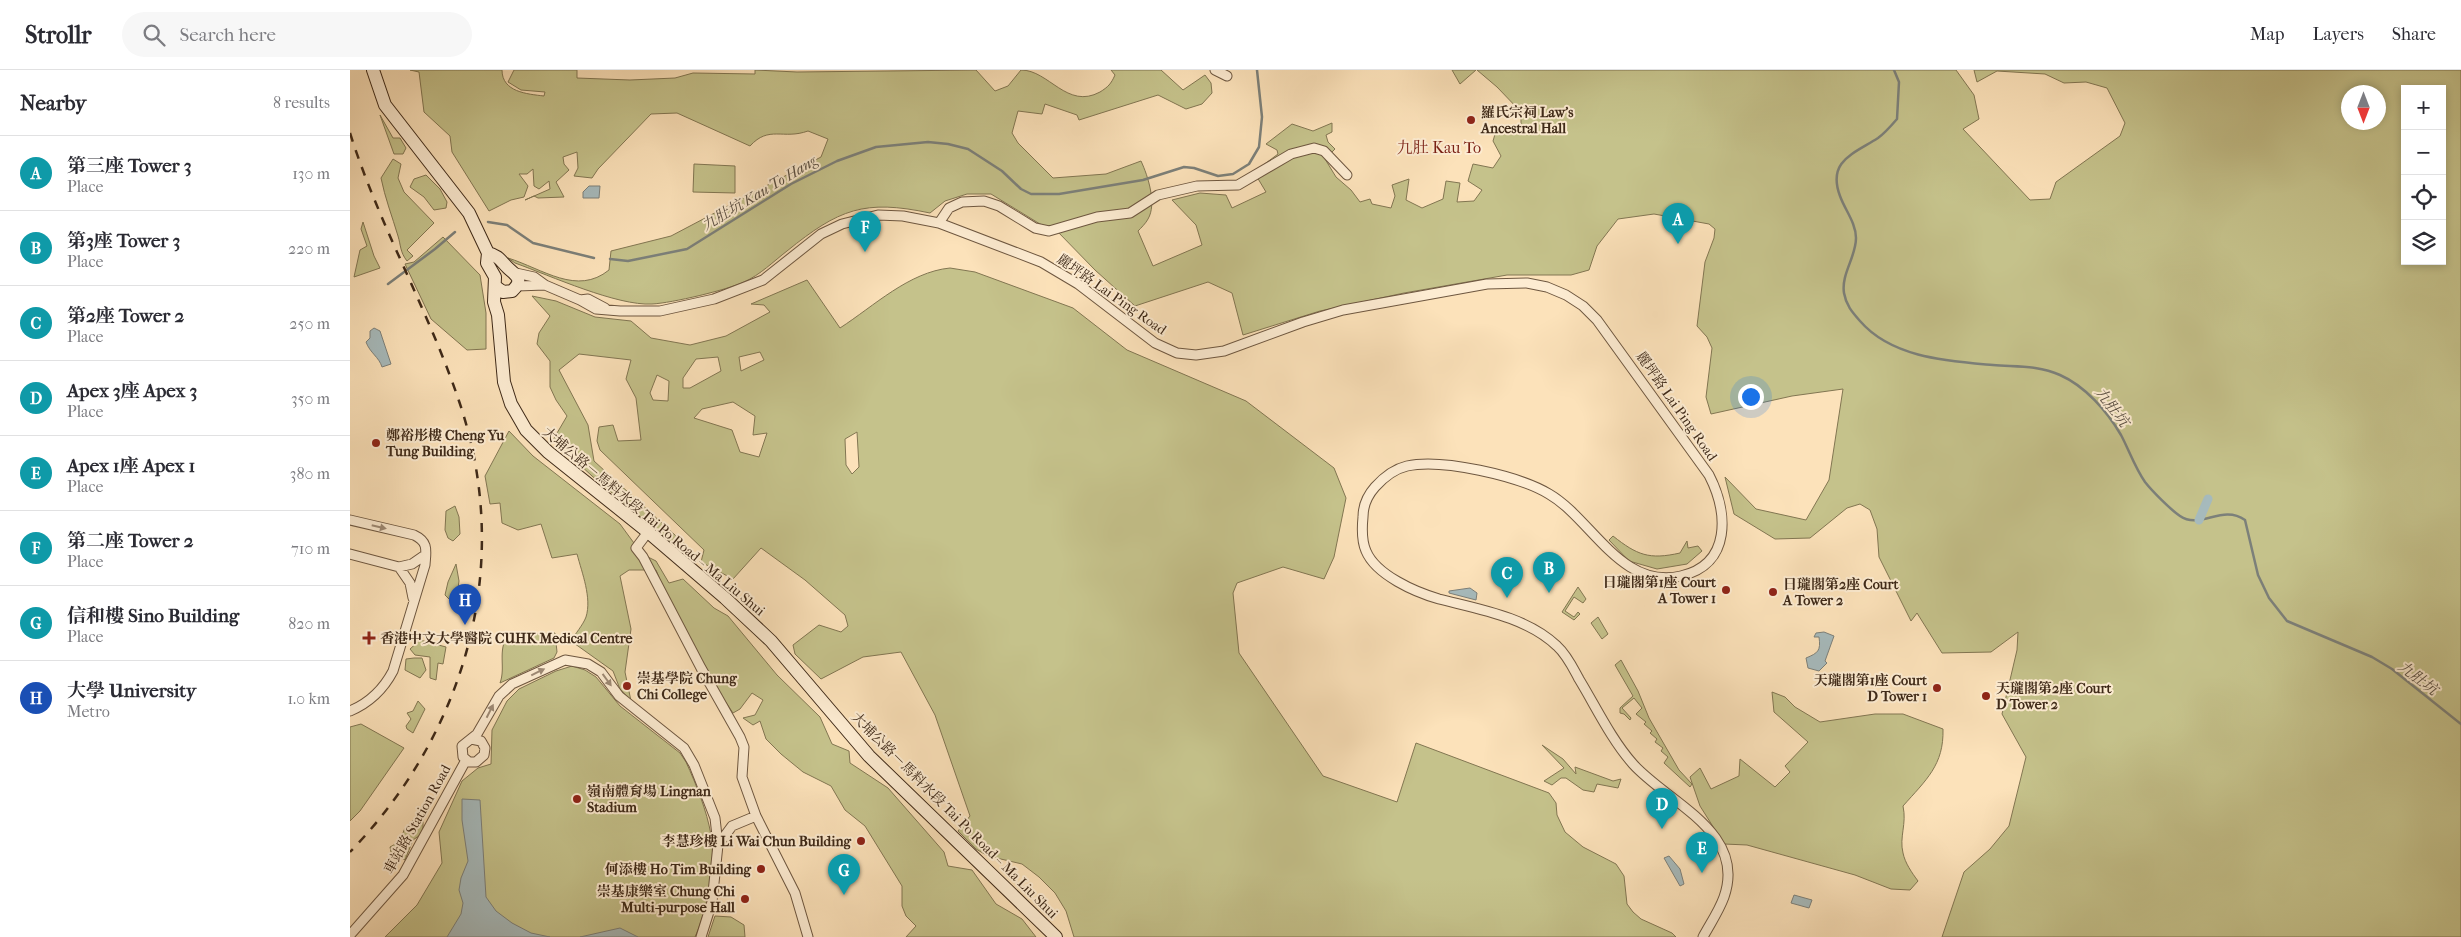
<!DOCTYPE html>
<html lang="en">
<head>
<meta charset="utf-8">
<style>
  :root { --surface:#fff; --page:#f7f7f7; --text:#2b2b33; --muted:#7c7c81; --line:#e1e1e2; --accent:#8f2418 }
  body { margin:0; font-family:"IM FELL French Canon","Noto Serif TC",serif; background:var(--page); color:var(--text) }
  .controls { position:absolute; right:15px; top:15px; display:grid; overflow:hidden; border-radius:0px; box-shadow:0 2px 8px #0003 }
  .controls button { width:45px; height:45px; display:grid; place-items:center; padding:0; border:0; border-bottom:1px solid var(--line); background:var(--surface); color:var(--text); font:25px sans-serif }
  .compass { position:absolute; left:1991px; top:15px; width:45px; height:45px; border-radius:50%; background:var(--surface); box-shadow:0 2px 8px #0003; rotate:180deg }
  .you { position:absolute; left:1400px; top:326px; width:18px; height:18px; margin:-12px; border:4px solid #fff; border-radius:50%; background:#1a73e8; box-shadow:0 0 0 8px #1a73e833 }
  .badge { display:grid; place-items:center; width:32px; height:32px; border-radius:50%; background:var(--accent); color:#fff; font-size:16px; font-weight:700 }
  .pin { position:absolute; translate:-50% -41px; filter:drop-shadow(0 1px 2px #0008) }
  .pin::after { content:''; position:absolute; top:26px; width:18px; height:15px; background:inherit; clip-path:polygon(0 0,100% 0,50% 100%) }
  .list { margin:0; padding:0; list-style:none }
  h2 { display:flex; justify-content:space-between; align-items:center; height:65px; margin:0; padding:0 20px; font-size:21px }
  h2 small { font-size:16px; font-weight:400; color:var(--muted) }
  .list li { display:grid; grid-template-columns:32px 1fr auto; gap:15px; align-items:center; box-sizing:border-box; height:75px; padding:0 20px; border-top:1px solid var(--line) }
  .list b { display:block; font-size:19px; white-space:nowrap }
  .list p { margin:0; font-size:16px; white-space:nowrap; color:var(--muted) }
  .list em { font-size:16px; font-style:normal; color:var(--muted) }
  .icon { flex:none; width:28px; height:28px; fill:none; stroke:currentColor; stroke-width:2; stroke-linecap:round; stroke-linejoin:round }
  .map { position:relative; flex:none; width:2111px; height:867px; overflow:hidden }
  header { display:flex; align-items:center; gap:30px; box-sizing:border-box; height:70px; padding:0 25px; background:var(--surface); border-bottom:1px solid var(--line) }
  header strong { font-size:24px }
  nav { display:flex; gap:28px; margin-inline-start:auto; font-size:18px }
  .search { width:350px; height:45px; background:var(--page); display:flex; align-items:center; gap:12px; box-sizing:border-box; padding:0 18px; border-radius:28px; color:var(--muted); font-size:19px }
  main { display:flex }
  aside { flex:1; background:var(--surface) }
  .map>svg:first-child { display:block }
  .green { fill:#c5c28b; stroke:#827652; fill-rule:evenodd }
  .water { fill:#a6babc; stroke:#7c807a }
  .lines { fill:none; stroke-linecap:round; stroke-linejoin:round }
  .stream { stroke:#7c807a; stroke-width:2.5 }
  .canal { stroke:#a6babc; stroke-width:9 }
  .street-casing { stroke:#6e5740; stroke-width:11 }
  .secondary-casing { stroke:#3e2918; stroke-width:14 }
  .street { stroke:#fdecd2; stroke-width:9 }
  .secondary { stroke:#fdecd2; stroke-width:12 }
  .rail { stroke:#3e2918; stroke-width:2.5; stroke-dasharray:9 9; stroke-linecap:butt }
  .oneway { fill:#9e8a75 }
  .poi-dot { fill:#8f2418; stroke:#fdecd2; stroke-width:2 }
  .labels { text-anchor:middle; stroke-width:4; stroke-linejoin:round; paint-order:stroke }
  .poi-label { font-size:14px; font-weight:bold; fill:#3e2918; stroke:#fdecd2; text-anchor:start }
  .street-label { font-size:14px; fill:#3e2918; stroke:#fdecd2 }
  .water-label { font-size:15px; font-style:italic; fill:#584d41; stroke:#fdecd2 }
  .quarter-label { font-size:16px; fill:#7a1f14; stroke:#fdecd2 }
</style>
</head>
<body>
<header>
<strong>Strollr</strong>
<div class="search"><svg class="icon" aria-label="search" viewBox="0 0 24 24"><circle cx="10" cy="10" r="6"/><path d="M15 15l6 6"/></svg>Search here</div>
<nav><a>Map</a><a>Layers</a><a>Share</a></nav>
</header>
<main>
<aside>
<h2>Nearby<small>8 results</small></h2>
<ul class="list">
<li><span class="badge" style="background:#0f9aa8">A</span><div><b>第三座 Tower 3</b><p>Place</p></div><em>130 m</em></li>
<li><span class="badge" style="background:#0f9aa8">B</span><div><b>第3座 Tower 3</b><p>Place</p></div><em>220 m</em></li>
<li><span class="badge" style="background:#0f9aa8">C</span><div><b>第2座 Tower 2</b><p>Place</p></div><em>250 m</em></li>
<li><span class="badge" style="background:#0f9aa8">D</span><div><b>Apex 3座 Apex 3</b><p>Place</p></div><em>350 m</em></li>
<li><span class="badge" style="background:#0f9aa8">E</span><div><b>Apex 1座 Apex 1</b><p>Place</p></div><em>380 m</em></li>
<li><span class="badge" style="background:#0f9aa8">F</span><div><b>第二座 Tower 2</b><p>Place</p></div><em>710 m</em></li>
<li><span class="badge" style="background:#0f9aa8">G</span><div><b>信和樓 Sino Building</b><p>Place</p></div><em>820 m</em></li>
<li><span class="badge" style="background:#1a4fb4">H</span><div><b>大學 University</b><p>Metro</p></div><em>1.0 km</em></li>
</ul>
</aside>
<div class="map">
<svg width="2111" height="867" viewBox="0 0 2111 867">
  <rect width="100%" height="100%" fill="#fce2ba"/>
  <filter id="stains"><feTurbulence type="fractalNoise" baseFrequency=".004" numOctaves="4"/><feColorMatrix values="0 0 0 0 .2 0 0 0 0 .09 0 0 0 0 .02 0 0 0 .5 -.17"/></filter>
  <radialGradient id="worn" r=".72"><stop offset=".6" stop-color="#630" stop-opacity="0"/><stop offset="1" stop-color="#630" stop-opacity=".3"/></radialGradient>
  <path class="green" d="M60,0H152C152,22 177,24 194,26L195,22L171,20L158,12L164,0H227V8L280,10L325,8L343,3L405,4V0L447,2L626,0L645,21L658,16L671,0C699,0 717,40 750,22C758,17 761,14 765,5L761,0H811L833,20L855,5L861,13L862,23L852,34L836,39L808,25L729,50L727,45L695,34L692,44L668,41L662,63L668,73L703,108L756,104L791,91C798,106 807,134 798,149C796,153 791,158 788,161L803,196L852,175L846,155L822,130L850,123L876,125L882,138L916,122L904,102L928,84L927,80L916,74L942,54L963,61L982,53V62L976,65L978,72L985,79L975,89L986,107L1001,120L1010,132L1020,129L1022,134L1041,138L1045,126L1042,115L1059,109L1056,130L1072,138L1093,129L1096,111L1110,113L1107,132L1124,131L1132,120L1118,111L1123,94L1143,98L1151,86L1143,71L1146,61L1171,58V42L1147,17L1127,0H1606L1624,25L1629,49L1613,59L1680,130L1700,129L1706,112L1770,66L1775,53L1757,18L1736,12L1714,13L1695,4L1647,1L1627,12L1624,0H2111V867H1592L1614,802L1640,779L1659,756L1676,687L1652,644L1667,580L1668,562L1641,582L1592,583L1567,543L1561,551L1529,487L1527,459L1520,440L1510,434L1497,438L1460,468L1425,469L1384,444L1375,407L1406,439L1456,450L1479,410L1493,319L1442,326L1361,344L1356,327L1362,278L1357,267L1347,256L1355,192L1364,168L1365,159L1359,154L1304,144L1268,149L1247,176L1239,200L1221,205H1157L1054,223L970,241L893,265L882,223L858,212L785,236L745,200L707,161L690,154L641,124H617L595,131L580,143C514,129 489,139 437,181C424,191 410,205 394,212C377,220 322,233 302,234C267,236 201,206 165,193L158,188C193,199 227,226 259,200L261,181L321,166L471,87L478,69L458,61C433,70 419,55 400,76L327,43L301,44L248,99L242,108L224,106L228,98L227,82L213,87L214,94L219,100L206,112L214,127L188,128L184,126L175,130L200,119L199,111L189,119L184,116L183,99L177,104H169L178,116L174,127L161,130L139,141L102,82L100,66L74,42L69,2ZM2055,19H2092V191H2055ZM1998,22H2028V52H1998Z
    M1102,0H1126L1110,14Z
    M30,45L43,68H50L56,78L53,84H44Z
    M43,89L51,94L48,108L54,122L84,153L57,180L63,186L57,191C50,182 51,176 48,166C42,146 35,128 31,108Z
    M344,94L385,96V123L343,122Z
    M76,105L90,119L97,132L96,138L84,140L74,127L60,117L64,109Z
    M13,152L24,186L30,198L4,207L10,180L17,176L11,159Z
    M93,167L130,205L136,243V279L117,280L81,249L55,194L64,192Z
    M600,198L625,202L723,238L777,280L896,331L984,398L996,428L984,487L974,509L933,497L887,513L883,523L889,583L973,706L1047,732L1066,673L1199,723L1206,733L1207,745L1215,762L1233,777L1266,794L1274,806L1277,834L1283,842L1291,849L1322,863L1326,867H724L716,841L705,823L689,807L672,794L638,786L626,779L608,761L620,746L585,645L551,582L513,587L471,609L445,584L443,575L469,555L491,562L498,556L495,545L455,510L411,478L383,509L351,492L354,480L250,380L247,371L249,357L263,355L268,371L291,370L286,328L276,309L281,290L229,284L209,300L238,355L244,391L337,476L339,482L336,485L242,406L203,370L217,346L206,330L200,317V291L187,274L189,263L200,246L182,226L206,231L245,247L281,251L301,268L340,275L376,266L420,242L414,235L401,234L457,210L490,258C524,236 559,202 600,198ZM410,282L414,290L391,301L389,287ZM368,287L371,301L340,318H333V308L346,289ZM307,305L319,311L318,331L303,330L300,323ZM383,332L405,346L403,365L417,363L409,387L390,382L382,360L344,348L352,339ZM507,362L509,397L502,404L496,395L495,369Z
    M159,361L183,386L270,454L292,484L306,491L319,513L333,509L364,538L378,546L427,605L470,647L482,674L499,681L500,693L538,718L594,782L598,796L622,800L646,834L672,849L686,867H556L566,856L556,846L552,836V816L515,756L495,740L481,716L453,702L431,684L416,669L410,651L403,655L393,648L405,645L413,630L402,623L390,639L383,643L345,586L321,537L306,500H279L270,506L281,559L275,602L281,631L270,619L263,601L221,571C225,564 233,555 236,547C242,528 232,503 227,484L202,488L191,454L168,460L152,453L150,433L140,434L135,406Z
    M105,436L109,447L110,464L103,471L98,468L95,460L96,441Z
    M1263,466C1287,485 1299,490 1330,483L1337,471L1338,478L1348,476L1352,481L1337,494L1307,499L1279,491L1259,470Z
    M106,494L109,511L107,526L101,531L95,525L98,512Z
    M1228,517L1236,529L1233,533L1224,527L1215,541L1224,547L1228,542L1230,544L1224,550L1212,542Z
    M1248,547L1258,564L1252,569L1241,553Z
    M205,563L207,582L204,588L150,613C156,597 147,581 158,565Z
    M70,570L96,577L93,594L88,593L86,610L80,608V587L65,585L60,579Z
    M64,588H72L76,600L70,608L55,600L56,589Z
    M1271,590L1288,621L1299,648L1329,700L1342,714L1340,717L1314,693L1318,687L1311,681L1313,678L1305,672L1307,669L1300,663L1302,661L1294,654L1296,652L1286,644L1292,638L1284,628L1272,638L1281,648L1280,650L1274,644L1270,643V638L1283,626L1265,595Z
    M222,596L235,600L246,607L270,636L330,683L336,692C346,714 357,741 361,765C366,793 357,841 345,867H35L67,835L92,793L89,762L112,711L128,698L141,694L142,660L157,631L169,619L206,601Z
    M1422,622L1435,627L1445,637L1470,652L1525,644H1553L1593,659C1594,695 1576,710 1553,736C1557,754 1549,767 1553,783C1555,793 1562,803 1568,811L1560,820L1541,819L1505,805L1397,775L1374,774L1350,736L1340,707L1350,698L1361,719L1389,706L1390,689L1425,717L1440,702L1435,696L1458,672L1424,642Z
    M68,631L75,639L63,663L57,659L56,656L61,649L57,643L63,641Z
    M11,654L54,678L10,741L0,751V657Z
    M1192,675L1213,689L1226,704L1225,697L1263,711L1271,709L1268,718L1247,714L1244,722L1233,720L1216,708H1211L1202,715L1194,711L1214,698Z
    M67,746H73V763L63,770L55,790L41,782L40,777L49,772L55,758Z
    M365,846L381,847L394,855L395,867H358Z"/>
  <path class="water" d="M239,116H250L249,128H233V122Z
    M24,258L30,261L41,294L32,297C29,287 20,283 16,272L20,268V261Z
    M1120,518L1127,523L1126,530L1099,523V521Z
    M1474,562L1484,566L1475,591L1477,593L1469,601L1458,598L1456,588C1468,583 1471,581 1469,567H1464L1466,563Z
    M112,729L130,730L136,827L146,841L162,853L181,863L200,867H97L111,844L113,833L109,820L111,808L118,791L112,750Z
    M1319,786L1330,799L1334,814L1330,816L1314,788Z
    M1444,825L1462,830L1459,838L1441,833Z
    M270,858L288,867H230Z"/>
  <g class="lines">
    <path class="stream" d="M1544,0L1549,12L1547,49C1541,56 1535,63 1528,68C1503,84 1477,91 1490,126C1495,140 1506,153 1506,168C1506,187 1491,204 1494,223C1496,235 1502,242 1510,251C1542,288 1598,291 1643,295C1666,297 1688,295 1710,305C1735,316 1757,341 1771,365C1779,380 1785,398 1795,412C1802,421 1821,440 1830,446C1850,460 1872,434 1895,450L1908,505L1919,528L1937,551L2022,587L2042,599L2111,654
      M138,152L157,155L183,173L244,188
      M260,189L278,191L337,179L441,114L487,91L526,77L578,72L598,74L618,79L652,101L671,119L681,124H709L793,110L834,97L844,98L868,106L883,104L899,94L909,77L912,47L907,0
      M38,214L85,179L105,162"/>
    <path class="canal" d="M1849,450L1858,429"/>
    <g class="street-casing">
      <path id="street" d="M865,0L877,6
        M589,153L599,138L612,132L634,131L649,136L685,158L699,161L747,147L780,143L808,125L847,116L888,115L941,84L964,78L974,81L997,105
        M166,203L184,207L195,215L230,230L246,239L270,241H310L364,229L413,210L471,164L492,154L528,145L553,146L589,153L691,192L728,214L805,273L827,283L846,285L874,281L953,252L993,240L1137,214L1177,213L1197,217L1216,225L1233,236L1247,250L1359,405C1378,442 1382,494 1331,506C1271,520 1242,449 1199,424C1169,406 1091,388 1057,396C1044,399 1034,407 1025,417C1017,426 1013,436 1013,447C1012,457 1012,472 1016,481C1026,505 1065,522 1089,529C1128,539 1177,547 1207,576C1217,585 1223,598 1229,609C1246,637 1261,669 1283,694C1318,733 1397,762 1374,827C1369,841 1360,854 1353,867
        M167,216L195,215
        M230,230L238,229L255,238
        M0,450L64,465C79,472 76,481 75,495L43,601C33,620 19,633 0,641
        M298,462L286,478L293,487L351,598L390,667L394,677L392,707L406,746L445,823L458,867
        M0,484L49,497L62,494L75,485
        M49,497L60,513L63,528
        M121,669L131,671L135,678L134,685L126,692H119L113,687L112,676L127,664L149,626L162,614L215,590L238,594L251,602L269,626L334,678L344,695L365,748L368,775L362,832L351,867
        M368,775L382,756L406,746
        M0,865L53,805L116,690"/>
    </g>
    <g class="secondary-casing">
      <path id="secondary" d="M23,0L35,35L119,143L138,183L137,193L145,207L144,232L148,245L154,312L161,334L176,360L198,382L298,462L375,528L421,571L519,686L706,867
        M138,183C149,186 150,190 158,198C165,205 175,209 162,221L153,222L146,217"/>
    </g>
    <use href="#street" class="street"/>
    <use href="#secondary" class="secondary"/>
    <path class="rail" d="M0,63C29,155 78,239 109,331C164,493 117,661 0,782"/>
  </g>
  <defs><path id="oneway-solid" d="M-6-.8H1V-3.2L6.5 0L1 3.2V.8H-6Z" transform="scale(1.25)"/></defs>
  <g class="oneway">
    <use href="#oneway-solid" transform="translate(29 457) rotate(13)"/>
    <use href="#oneway-solid" transform="translate(188 602) rotate(-26)"/>
    <use href="#oneway-solid" transform="translate(257 610) rotate(54)"/>
    <use href="#oneway-solid" transform="translate(140 641) rotate(-63)"/>
  </g>
  <g class="poi-dot">
    <circle cx="1121" cy="50" r="5"/>
    <circle cx="26" cy="373" r="5"/>
    <circle cx="1376" cy="520" r="5"/>
    <circle cx="1423" cy="522" r="5"/>
    <path d="M16.5 560.5h5v5h5v5h-5v5h-5v-5h-5v-5h5z"/>
    <circle cx="277" cy="616" r="5"/>
    <circle cx="1587" cy="618" r="5"/>
    <circle cx="1636" cy="626" r="5"/>
    <circle cx="227" cy="729" r="5"/>
    <circle cx="511" cy="771" r="5"/>
    <circle cx="411" cy="799" r="5"/>
    <circle cx="395" cy="829" r="5"/>
  </g>
  <g class="labels">
    <g class="poi-label">
      <text x="1131" y="47">羅氏宗祠 Law's<tspan x="1131" dy="16">Ancestral Hall</tspan></text>
      <text x="36" y="370">鄭裕彤樓 Cheng Yu<tspan x="36" dy="16">Tung Building</tspan></text>
      <text x="1366" y="517" text-anchor="end">日瓏閣第1座 Court<tspan x="1366" dy="16">A Tower 1</tspan></text>
      <text x="1433" y="519">日瓏閣第2座 Court<tspan x="1433" dy="16">A Tower 2</tspan></text>
      <text x="30" y="573">香港中文大學醫院 CUHK Medical Centre</text>
      <text x="287" y="613">崇基學院 Chung<tspan x="287" dy="16">Chi College</tspan></text>
      <text x="1577" y="615" text-anchor="end">天瓏閣第1座 Court<tspan x="1577" dy="16">D Tower 1</tspan></text>
      <text x="1646" y="623">天瓏閣第2座 Court<tspan x="1646" dy="16">D Tower 2</tspan></text>
      <text x="237" y="726">嶺南體育場 Lingnan<tspan x="237" dy="16">Stadium</tspan></text>
      <text x="501" y="776" text-anchor="end">李慧珍樓 Li Wai Chun Building</text>
      <text x="401" y="804" text-anchor="end">何添樓 Ho Tim Building</text>
      <text x="385" y="826" text-anchor="end">崇基康樂室 Chung Chi<tspan x="385" dy="16">Multi-purpose Hall</tspan></text>
    </g>
    <g class="street-label">
      <text transform="translate(762 224) rotate(35)" y="5">麗坪路 Lai Ping Road</text>
      <text transform="translate(1327 336) rotate(55)" y="5">麗坪路 Lai Ping Road</text>
      <text transform="translate(304 451) rotate(40)" y="5">大埔公路－馬料水段 Tai Po Road – Ma Liu Shui</text>
      <text transform="translate(605 745) rotate(45)" y="5">大埔公路－馬料水段 Tai Po Road – Ma Liu Shui</text>
      <text transform="translate(67 749) rotate(-61)" y="5">車站路 Station Road</text>
    </g>
    <g class="water-label">
      <text transform="translate(409 123) rotate(-31)" y="5">九肚坑 Kau To Hang</text>
      <text transform="translate(1762 337) rotate(52)" y="5">九肚坑</text>
      <text transform="translate(2068 608) rotate(37)" y="5">九肚坑</text>
    </g>
    <g class="quarter-label">
      <text x="1089" y="83">九肚 Kau To</text>
    </g>
  </g>
  <rect width="100%" height="100%" filter="url(#stains)"/>
  <rect width="100%" height="100%" fill="url(#worn)"/>
</svg>
<div class="controls">
<button>+</button>
<button>−</button>
<button><svg class="icon" aria-label="locate" viewBox="0 0 24 24"><circle cx="12" cy="12" r="6"/><path d="M12 2v4M12 18v4M2 12h4M18 12h4"/></svg></button>
<button><svg class="icon" aria-label="layers" viewBox="0 0 24 24"><path d="M12 4l9 5-9 5-9-5zM3 14l9 5 9-5"/></svg></button>
</div>
<svg class="compass" viewBox="-18 -18 36 36"><path d="M0-13l5 13h-10z" fill="#e53935"/><path d="M0 13l5-13h-10z" fill="#7c7c81"/></svg>
<div class="you"></div>
<div class="pin badge" style="left:1328px;top:174px;background:#0f9aa8">A</div>
<div class="pin badge" style="left:1199px;top:523px;background:#0f9aa8">B</div>
<div class="pin badge" style="left:1157px;top:528px;background:#0f9aa8">C</div>
<div class="pin badge" style="left:1312px;top:759px;background:#0f9aa8">D</div>
<div class="pin badge" style="left:1352px;top:803px;background:#0f9aa8">E</div>
<div class="pin badge" style="left:515px;top:182px;background:#0f9aa8">F</div>
<div class="pin badge" style="left:494px;top:825px;background:#0f9aa8">G</div>
<div class="pin badge" style="left:115px;top:555px;background:#1a4fb4">H</div>
</div>
</main>
</body>
</html>
